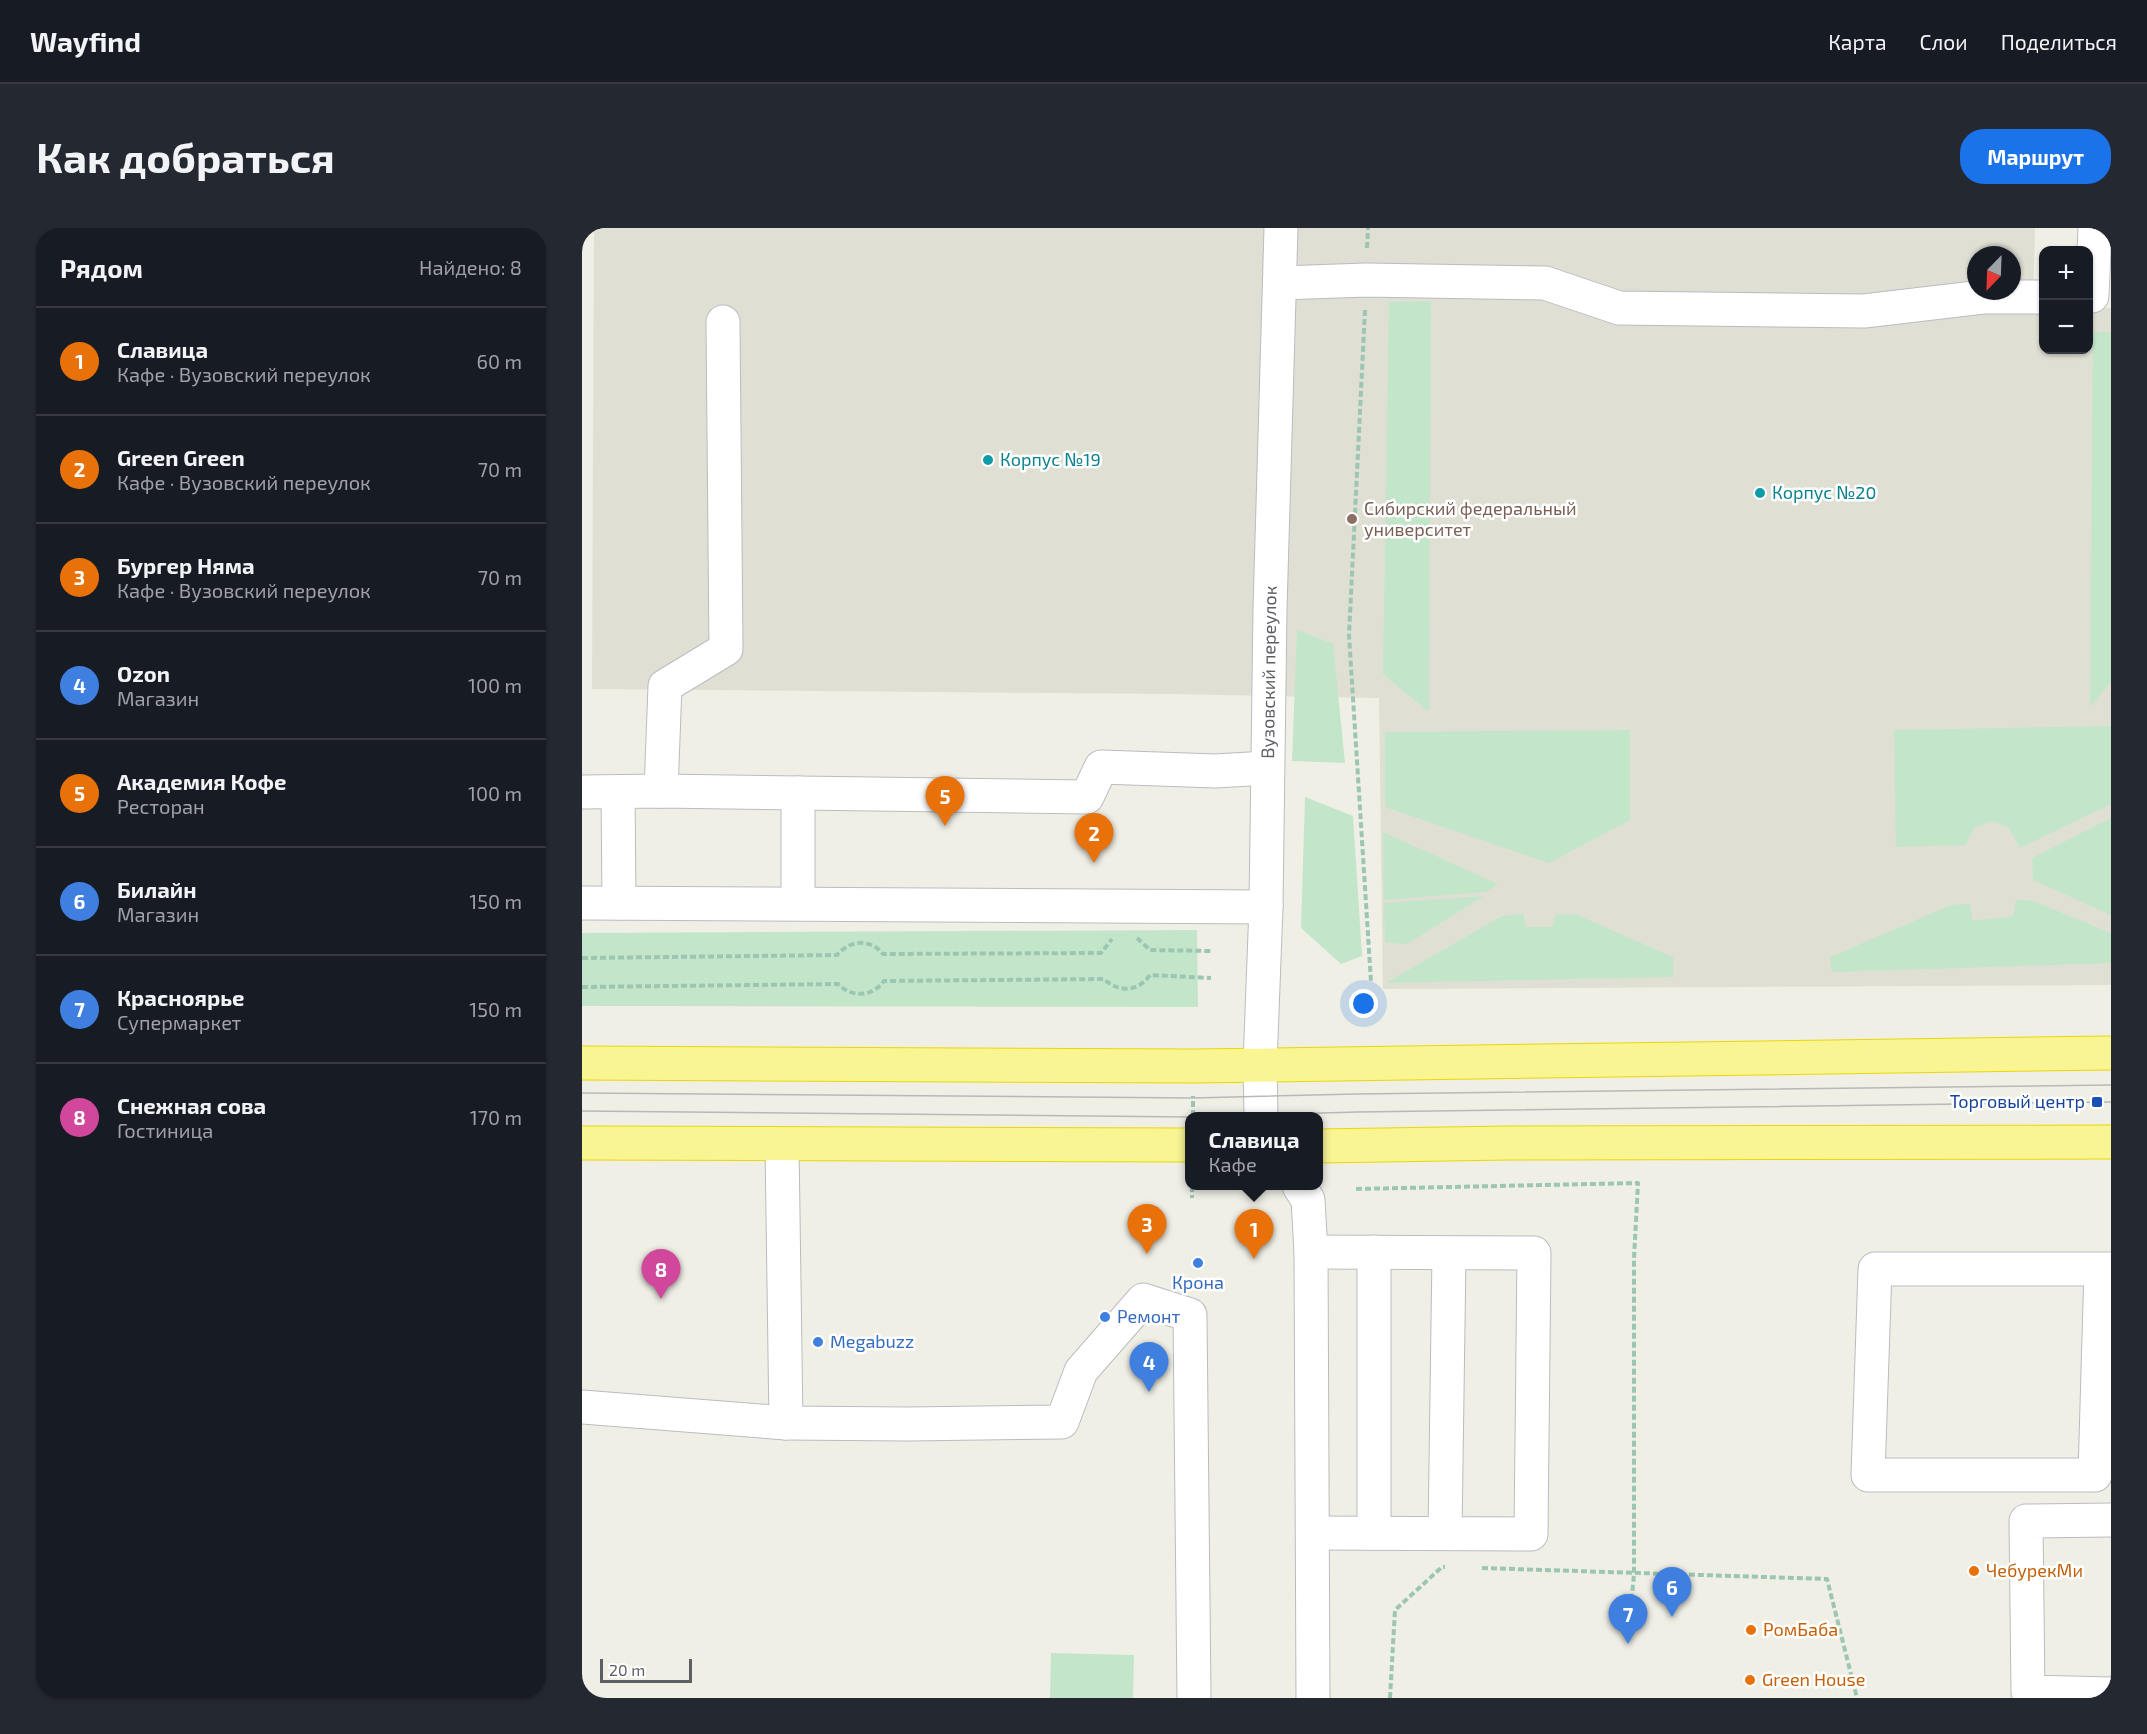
<!DOCTYPE html>
<html lang="ru">
<head>
<meta charset="utf-8">
<style>
  :root { --surface:#171b24; --page:#242831; --text:#f1f3f6; --muted:#9ea1a6; --line:#363941; --accent:#1a73e8 }
  body { margin:0; font-family:"Exo 2",sans-serif; background:var(--page); color:var(--text) }
  .controls { position:absolute; right:18px; top:18px; display:grid; overflow:hidden; border-radius:12px; box-shadow:0 2px 4px #0004 }
  .controls button { width:54px; height:54px; display:grid; place-items:center; padding:0; border:0; border-bottom:2px solid var(--line); background:var(--surface); color:var(--text); font:30px sans-serif }
  .compass { position:absolute; left:1385px; top:18px; width:54px; height:54px; border-radius:50%; background:var(--surface); box-shadow:0 2px 4px #0004; rotate:203deg }
  .scale { position:absolute; left:18px; bottom:15px; width:92px; box-sizing:border-box; padding-left:6px; border:3px solid #5d5f65; border-top:0; font-size:16px; line-height:21px; white-space:nowrap; color:#5d5f65; -webkit-text-stroke:4px #fff; paint-order:stroke }
  .you { position:absolute; left:782px; top:776px; width:21px; height:21px; margin:-15px; border:4px solid #fff; border-radius:50%; background:#1a73e8; box-shadow:0 0 0 9px #1a73e833 }
  .badge { display:grid; place-items:center; width:39px; height:39px; border-radius:50%; background:var(--accent); color:#fff; font-size:20px; font-weight:700 }
  .pin { position:absolute; translate:-50% -50px; filter:drop-shadow(0 2px 3px #0008) }
  .pin::after { content:''; position:absolute; top:32px; width:21px; height:18px; background:inherit; clip-path:polygon(0 0,100% 0,50% 100%) }
  .popup { position:absolute; left:603px; top:884px; width:138px; height:78px; box-sizing:border-box; display:grid; place-content:center; border-radius:12px; background:var(--surface); filter:drop-shadow(0 2px 4px #0005); font-size:20px; white-space:nowrap; color:var(--muted) }
  .popup b { font-size:22px; color:var(--text) }
  .popup::after { content:''; position:absolute; left:50%; top:100%; margin-left:-12px; border:12px solid transparent; border-top-color:var(--surface) }
  .list { margin:0; padding:0; list-style:none }
  h2 { display:flex; justify-content:space-between; align-items:center; height:78px; margin:0; padding:0 24px; font-size:26px }
  h2 small { font-size:20px; font-weight:400; color:var(--muted) }
  .list li { display:grid; grid-template-columns:39px 1fr auto; gap:18px; align-items:center; box-sizing:border-box; height:108px; padding:0 24px; border-top:2px solid var(--line) }
  .list b { display:block; font-size:22px; white-space:nowrap }
  .list p { margin:0; font-size:20px; white-space:nowrap; color:var(--muted) }
  .list em { font-size:20px; font-style:normal; color:var(--muted) }
  .map { position:relative; flex:none; width:1529px; height:1470px; overflow:hidden; border-radius:24px }
  header { display:flex; align-items:center; gap:36px; box-sizing:border-box; height:84px; padding:0 30px; background:var(--surface); border-bottom:2px solid var(--line) }
  header strong { font-size:28px }
  nav { display:flex; gap:33px; margin-inline-start:auto; font-size:21px }
  .intro { display:flex; align-items:center; justify-content:space-between; box-sizing:border-box; height:144px; padding:0 36px }
  h1 { margin:0; font-size:42px }
  .button { padding:15px 27px; border-radius:24px; background:var(--accent); color:#fff; font-size:21px; font-weight:700 }
  main { display:flex; gap:36px; padding:0 36px }
  aside { flex:1; background:var(--surface); border-radius:24px; box-shadow:0 2px 4px #0004 }
  .map>svg:first-child { display:block }
  .education { fill:#dfdfd4; fill-rule:evenodd }
  .green { fill:#c3e6cb }
  .lines { fill:none; stroke-linecap:round; stroke-linejoin:round }
  .minor-casing { stroke:#babcc1; stroke-width:35 }
  .highway-casing { stroke:#ecd608; stroke-width:35 }
  .path { stroke:#9dc6b2; stroke-width:4; stroke-dasharray:6 3; stroke-linecap:butt }
  .minor { stroke:#fff; stroke-width:33 }
  .highway { stroke:#f9f593; stroke-width:33 }
  .tram { stroke:#b8b8b9; stroke-width:1.5 }
  .culture-dot { fill:#0f9aa8; stroke:#fff; stroke-width:2 }
  .education-dot { fill:#8d6e63; stroke:#fff; stroke-width:2 }
  .transit-dot { fill:#1a4fb4; stroke:#fff; stroke-width:2 }
  .shop-dot { fill:#3f7fe0; stroke:#fff; stroke-width:2 }
  .food-dot { fill:#e8710a; stroke:#fff; stroke-width:2 }
  .labels { text-anchor:middle; stroke-width:5; stroke-linejoin:round; paint-order:stroke }
  .culture-label { font-size:18px; fill:#0d838f; stroke:#fff; text-anchor:start }
  .education-label { font-size:18px; fill:#785e54; stroke:#fff; text-anchor:start }
  .street-label { font-size:18px; fill:#5d5f65; stroke:#fff }
  .transit-label { font-size:18px; fill:#164399; stroke:#fff; text-anchor:end }
  .shop-label { font-size:18px; fill:#366cbe; stroke:#fff; text-anchor:start }
  .food-label { font-size:18px; fill:#c56008; stroke:#fff; text-anchor:start }
</style>
</head>
<body>
<header>
<strong>Wayfind</strong>
<nav><a>Карта</a><a>Слои</a><a>Поделиться</a></nav>
</header>
<div class="intro"><h1>Как добраться</h1><a class="button">Маршрут</a></div>
<main>
<aside>
<h2>Рядом<small>Найдено: 8</small></h2>
<ul class="list">
<li><span class="badge" style="background:#e8710a">1</span><div><b>Славица</b><p>Кафе · Вузовский переулок</p></div><em>60 m</em></li>
<li><span class="badge" style="background:#e8710a">2</span><div><b>Green Green</b><p>Кафе · Вузовский переулок</p></div><em>70 m</em></li>
<li><span class="badge" style="background:#e8710a">3</span><div><b>Бургер Няма</b><p>Кафе · Вузовский переулок</p></div><em>70 m</em></li>
<li><span class="badge" style="background:#3f7fe0">4</span><div><b>Ozon</b><p>Магазин</p></div><em>100 m</em></li>
<li><span class="badge" style="background:#e8710a">5</span><div><b>Академия Кофе</b><p>Ресторан</p></div><em>100 m</em></li>
<li><span class="badge" style="background:#3f7fe0">6</span><div><b>Билайн</b><p>Магазин</p></div><em>150 m</em></li>
<li><span class="badge" style="background:#3f7fe0">7</span><div><b>Красноярье</b><p>Супермаркет</p></div><em>150 m</em></li>
<li><span class="badge" style="background:#d1479c">8</span><div><b>Снежная сова</b><p>Гостиница</p></div><em>170 m</em></li>
</ul>
</aside>
<div class="map">
<svg width="1529" height="1470" viewBox="0 0 1529 1470">
  <rect width="100%" height="100%" fill="#efefe6"/>
  <path class="education" d="M12,0H1453L1451,78L1461,79L1462,122H1506L1507,79L1529,80V757L801,761L797,470L590,466L10,461ZM1394,27H1430V63H1394Z"/>
  <path class="green" d="M849,73L847,484L801,446L807,74Z
    M1511,104H1529V454L1508,479Z
    M715,402L751,416L763,535L710,533Z
    M1529,498V576L1438,620L1426,599L1410,593L1392,600L1384,617L1314,619L1312,502Z
    M1048,502V592L967,635L803,579V504Z
    M723,569L771,588L780,728L759,736L719,700Z
    M1529,590V687L1451,652L1450,630Z
    M801,604L916,656L904,664L802,672Z
    M902,668L825,716L803,714L802,675Z
    M1434,672L1451,673L1529,705V735L1250,744L1248,729L1369,677L1388,676L1391,693L1431,688Z
    M941,686L944,699H970L974,687L993,686L1091,729V749L804,755L920,688Z
    M615,702L616,779L0,778V705Z
    M469,1425L552,1427L551,1470H468Z"/>
  <g class="lines">
    <g class="minor-casing">
      <g id="minor">
        <path d="M699,55L784,52L963,55L1037,80L1282,83L1401,69H1462"/>
        <path d="M1510,68L1513,0"/>
        <path d="M79,563L83,458L144,421L141,94"/>
        <path d="M0,564L79,563L505,569L519,539L633,543L685,540"/>
        <path d="M36,564L37,675"/>
        <path d="M0,675L684,679"/>
        <path d="M216,675V565"/>
        <path id="s1" d="M679,888L678,837L684,679L688,381L699,0"/>
        <path d="M200,917L204,1195"/>
        <path d="M717,958L726,972L729,1024L731,1470"/>
        <path d="M729,1024L952,1025L949,1306L731,1305"/>
        <path d="M792,1024V1305"/>
        <path d="M1519,1041L1513,1247H1286L1293,1041H1529"/>
        <path d="M0,1179L204,1195L326,1196L480,1194L499,1143L561,1072L608,1087L612,1470"/>
        <path d="M1529,1292L1444,1293L1446,1464L1529,1466"/>
        <path d="M863,1305L867,1026"/>
      </g>
    </g>
    <g class="highway-casing">
      <path id="highway" d="M0,835L611,838L1529,825
        M0,915L608,917
        M736,918L927,915L1529,914"/>
    </g>
    <path class="path" d="M785,20L786,0
      M783,82L767,407L789,754
      M555,710L568,722L630,723
      M0,730L255,727C268,712 288,710 301,726L519,725L530,711
      M0,759L256,756C270,770 290,769 302,753L522,751C537,765 556,764 568,747L629,750
      M611,888V868
      M610,958V970
      M774,961L1056,955L1052,1030V1346L1049,1379
      M900,1340L1245,1351L1275,1470
      M808,1470L813,1382L860,1339H863"/>
    <use href="#minor" class="minor"/>
    <use href="#highway" class="highway"/>
    <path class="tram" d="M0,865L611,870L774,866L1529,857
      M0,883L608,889
      M629,888L775,884L1529,874"/>
  </g>
  <g class="culture-dot">
    <circle cx="406" cy="232" r="6"/>
    <circle cx="1178" cy="265" r="6"/>
  </g>
  <circle class="education-dot" cx="770" cy="291" r="6"/>
  <rect class="transit-dot" x="1509" y="868" width="12" height="12" rx="3"/>
  <g class="shop-dot">
    <circle cx="616" cy="1035" r="6"/>
    <circle cx="523" cy="1089" r="6"/>
    <circle cx="236" cy="1114" r="6"/>
  </g>
  <g class="food-dot">
    <circle cx="1392" cy="1343" r="6"/>
    <circle cx="1169" cy="1402" r="6"/>
    <circle cx="1168" cy="1452" r="6"/>
  </g>
  <g class="labels">
    <g class="culture-label">
      <text x="418" y="238">Корпус №19</text>
      <text x="1190" y="271">Корпус №20</text>
    </g>
    <g class="education-label">
      <text x="782" y="287">Сибирский федеральный<tspan x="782" dy="21">университет</tspan></text>
    </g>
    <g class="street-label">
      <text dy="6" stroke="none"><textPath href="#s1" startOffset="444">Вузовский переулок</textPath></text>
    </g>
    <g class="transit-label">
      <text x="1503" y="880">Торговый центр</text>
    </g>
    <g class="shop-label">
      <text x="616" y="1061" text-anchor="middle">Крона</text>
      <text x="535" y="1095">Ремонт</text>
      <text x="248" y="1120">Megabuzz</text>
    </g>
    <g class="food-label">
      <text x="1404" y="1349">ЧебурекМи</text>
      <text x="1181" y="1408">РомБаба</text>
      <text x="1180" y="1458">Green House</text>
    </g>
  </g>
</svg>
<div class="controls">
<button>+</button>
<button>−</button>
</div>
<svg class="compass" viewBox="-18 -18 36 36"><path d="M0-13l5 13h-10z" fill="#e53935"/><path d="M0 13l5-13h-10z" fill="#9ea1a6"/></svg>
<div class="scale">20 m</div>
<div class="you"></div>
<div class="pin badge" style="left:672px;top:1031px;background:#e8710a">1</div>
<div class="popup"><b>Славица</b>Кафе</div>
<div class="pin badge" style="left:512px;top:635px;background:#e8710a">2</div>
<div class="pin badge" style="left:565px;top:1026px;background:#e8710a">3</div>
<div class="pin badge" style="left:567px;top:1164px;background:#3f7fe0">4</div>
<div class="pin badge" style="left:363px;top:598px;background:#e8710a">5</div>
<div class="pin badge" style="left:1090px;top:1389px;background:#3f7fe0">6</div>
<div class="pin badge" style="left:1046px;top:1416px;background:#3f7fe0">7</div>
<div class="pin badge" style="left:79px;top:1071px;background:#d1479c">8</div>
</div>
</main>
</body>
</html>
